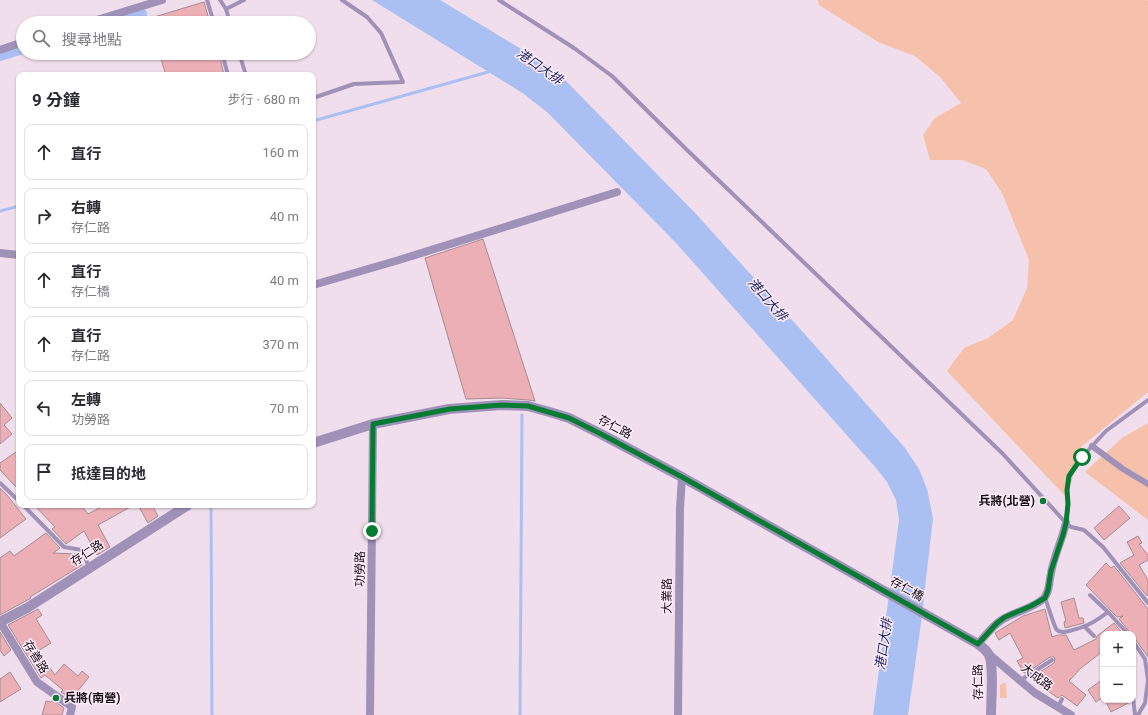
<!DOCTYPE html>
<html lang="zh-TW">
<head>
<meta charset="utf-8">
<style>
  :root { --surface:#fff; --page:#f2f2f3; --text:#2b2b33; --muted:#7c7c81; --line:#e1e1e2 }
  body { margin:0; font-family:Roboto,"Noto Sans TC",sans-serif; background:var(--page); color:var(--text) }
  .controls { position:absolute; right:12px; bottom:12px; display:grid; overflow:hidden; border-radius:8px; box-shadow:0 1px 3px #0004 }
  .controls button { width:36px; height:36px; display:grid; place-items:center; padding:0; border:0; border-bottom:1px solid var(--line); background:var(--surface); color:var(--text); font:20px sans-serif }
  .stop { position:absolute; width:12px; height:12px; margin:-9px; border:3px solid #067c33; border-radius:50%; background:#fff }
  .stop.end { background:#067c33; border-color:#fff; box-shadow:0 1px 4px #0008 }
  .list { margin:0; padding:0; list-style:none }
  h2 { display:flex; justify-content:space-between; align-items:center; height:52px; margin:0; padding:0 16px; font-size:17px }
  h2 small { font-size:13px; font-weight:400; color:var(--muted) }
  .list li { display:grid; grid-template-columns:26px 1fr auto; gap:12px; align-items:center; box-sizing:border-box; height:56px; margin:0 8px 8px; padding:0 8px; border:1px solid var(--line); border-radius:8px }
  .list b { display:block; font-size:15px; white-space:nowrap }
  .list p { margin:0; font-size:13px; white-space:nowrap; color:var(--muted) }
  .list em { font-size:13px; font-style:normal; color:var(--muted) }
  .icon { flex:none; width:22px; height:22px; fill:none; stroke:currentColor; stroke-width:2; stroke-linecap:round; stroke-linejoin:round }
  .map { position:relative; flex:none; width:1148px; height:715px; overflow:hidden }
  .search { position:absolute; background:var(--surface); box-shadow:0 1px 3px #0004; left:16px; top:16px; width:300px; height:44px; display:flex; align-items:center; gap:10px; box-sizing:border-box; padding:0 14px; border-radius:22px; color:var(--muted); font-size:15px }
  .panel { position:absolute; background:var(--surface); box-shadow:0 1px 3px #0004; left:16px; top:72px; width:300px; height:436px; border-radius:8px }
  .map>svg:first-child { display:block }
  .green { fill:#f6c1aa }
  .water { fill:#abc0f2 }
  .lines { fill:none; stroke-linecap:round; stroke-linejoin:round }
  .stream { stroke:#abc0f2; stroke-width:3 }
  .canal { stroke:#abc0f2; stroke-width:10 }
  .building { fill:#edafb6; stroke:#a48d8f }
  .service { stroke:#a091b9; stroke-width:4 }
  .pedestrian { stroke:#a091b9; stroke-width:6 }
  .minor { stroke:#a091b9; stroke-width:8 }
  .tertiary { stroke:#a091b9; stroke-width:10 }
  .route { stroke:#067c33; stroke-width:5 }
  .poi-dot { fill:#067c33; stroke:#ffebf9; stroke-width:1.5 }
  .labels { text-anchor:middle; stroke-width:3; stroke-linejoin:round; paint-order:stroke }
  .street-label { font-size:12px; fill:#140e13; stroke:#ffebf9 }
  .poi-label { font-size:12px; font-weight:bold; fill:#140e13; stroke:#ffebf9; text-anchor:end }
  .water-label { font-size:13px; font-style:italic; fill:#13235c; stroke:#ffebf9 }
</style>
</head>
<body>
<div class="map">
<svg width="1148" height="715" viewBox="0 0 1148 715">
  <rect width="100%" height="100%" fill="#f1deec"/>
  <path class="green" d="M818,0H1147L1148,1V392L1081,447L1067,498L947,371L964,348L988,338L1013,320L1027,288L1029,260L1002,193L986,169L962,160H930L923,135L935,118L961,103L940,77L915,56L878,42L819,5Z
    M1148,423V520L1085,472L1122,438Z
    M1003,683H1006L1007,698H1000V685Z"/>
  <path class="water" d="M372,0H440L541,61L566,81L696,214L811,341L905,448L919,469L927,489L933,518L921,623L908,715H873L899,520L896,500L887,482L876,468L676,243L548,113L524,94Z"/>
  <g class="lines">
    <path class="stream" d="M313,121L488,72
      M0,211L19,206
      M211,505L212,715
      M520,715L522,415"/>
    <path class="canal" d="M111,23L142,14
      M0,56L23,49"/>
  </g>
  <path class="building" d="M204,2L210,23H142L141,21Z
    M159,53H219L224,75H166Z
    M483,239L535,401L528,400L502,398L466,399L425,258Z
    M0,403L12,418L4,425L12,434L0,444Z
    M19,450V490L0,470V463Z
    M0,488L7,495L26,519L0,538Z
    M34,505H81L88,514L105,505H134L98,525L110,547L97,555L84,531L66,544L52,529L55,527Z
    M138,505H152L158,516L148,523Z
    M1119,506L1130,518L1104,540L1094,528Z
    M46,533L60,548L53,553L78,554L82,565L30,597L31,598L24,602L0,615V558L10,551L14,556Z
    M1138,536L1142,543L1139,544L1148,555V560L1139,565L1148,580V595L1147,596L1120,563L1134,555L1127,542Z
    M1106,563L1111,568L1114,566L1148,609V657L1133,636V634H1131L1119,619L1123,616L1117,617L1086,585Z
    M1074,598L1079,618H1083L1084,623L1065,628L1064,622L1066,621L1061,602Z
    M38,609L42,615L36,619L51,643L38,651L55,675L64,664L78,676L82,671L89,677L72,698L67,694V696L61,692L63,690L45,675L41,678L8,625Z
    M1045,609L1052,637L1058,635H1066L1074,650L1096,639L1097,636L1114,623L1123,634H1103V651L1081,668L1069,681L1086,695L1077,706L1062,695L1058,698L1038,684L1032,677L1054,663L1055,659L1054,657H1050L1028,672L1024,673L1017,661L1023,658L1010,633L999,640L995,633L1023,616Z
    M0,632L11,650L4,656L0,650Z
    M10,672L21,689L0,702V679Z
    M1103,679V697L1096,702L1088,690Z
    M53,700L64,708L62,715H42L46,701L51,702Z
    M1105,700H1130V702L1111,712Z"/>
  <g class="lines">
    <path class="service" d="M207,0L214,23
      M220,0L226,9L230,23
      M499,0L574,48L612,76L686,149L1003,454L1066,523L1071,527L1084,530L1103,547L1148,603
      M226,9L244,0
      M222,53L228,75
      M239,53L246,75
      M313,98L354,84L403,82L381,33L367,17L342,0
      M0,483L19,501
      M23,505L64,547L82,550L89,567
      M1066,523L1068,504L1067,490L1069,476L1082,457L1106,431L1148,400
      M1090,595L1108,612L1128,634
      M1045,598C1048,605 1054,627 1057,630C1060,633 1065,632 1069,631C1086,627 1095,622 1108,612
      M1085,627L1094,636
      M1133,641L1145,659L1148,680L1145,703L1138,715
      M1021,680L1052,660
      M1133,697L1135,715
      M1058,707L1062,699"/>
    <path class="pedestrian" d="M1092,446L1123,469L1148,484"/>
    <path class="minor" d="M87,23L162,0
      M0,50L23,42
      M0,253L19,255
      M313,285L399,260L617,192
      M0,622L37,682L72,707L70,715
      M978,644C986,635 995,622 1007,617C1018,611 1033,608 1043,599C1050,593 1049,581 1051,573C1054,556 1062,540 1066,523
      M990,655L1035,693L1071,715
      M370,715L373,424
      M678,715L680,508L682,477"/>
    <path class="tertiary" d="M313,443L373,424L449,409L502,405L528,406L553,413L569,418L601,434L682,477L978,644C982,647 987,650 989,655C994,665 991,703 991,715
      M0,622L27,608L188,505"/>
  </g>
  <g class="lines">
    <path class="route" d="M372,531L373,424L450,409L502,405L528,406L569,418L601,434L682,477L978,644L997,623L1005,617L1031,606L1045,598L1048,590L1051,571L1063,535L1066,523L1068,504L1067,490L1069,476L1082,457"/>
  </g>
  <g class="poi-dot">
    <circle cx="1043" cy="501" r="4"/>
    <circle cx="56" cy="698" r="4"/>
  </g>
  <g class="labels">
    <g class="street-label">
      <text transform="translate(615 427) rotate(28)" y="4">存仁路</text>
      <text transform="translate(87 553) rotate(-33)" y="4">存仁路</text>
      <text transform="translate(360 569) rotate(-89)" y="4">功勞路</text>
      <text transform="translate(907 589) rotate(29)" y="4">存仁橋</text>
      <text transform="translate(667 596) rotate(-89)" y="4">大業路</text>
      <text transform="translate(36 657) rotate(58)" y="4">存善路</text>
      <text transform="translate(1037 677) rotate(38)" y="4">大成路</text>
      <text transform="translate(978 682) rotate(-91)" y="4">存仁路</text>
    </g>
    <g class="poi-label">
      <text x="1035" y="505">兵將(北營)</text>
      <text x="64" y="702" text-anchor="start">兵將(南營)</text>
    </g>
    <g class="water-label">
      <text transform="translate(540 66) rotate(35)" y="5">港口大排</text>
      <text transform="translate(768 299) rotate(49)" y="5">港口大排</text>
      <text transform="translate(883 644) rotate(-82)" y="5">港口大排</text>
    </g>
  </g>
</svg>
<div class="controls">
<button>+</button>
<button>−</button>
</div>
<div class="stop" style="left:1082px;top:457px"></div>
<div class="stop end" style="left:372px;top:531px"></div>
<div class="search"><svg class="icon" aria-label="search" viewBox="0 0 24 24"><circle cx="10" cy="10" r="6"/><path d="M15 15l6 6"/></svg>搜尋地點</div>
<section class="panel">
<h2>9 分鐘<small>步行 · 680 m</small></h2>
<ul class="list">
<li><svg class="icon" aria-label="ahead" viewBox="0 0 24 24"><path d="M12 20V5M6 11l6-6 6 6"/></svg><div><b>直行</b></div><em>160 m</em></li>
<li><svg class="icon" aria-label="right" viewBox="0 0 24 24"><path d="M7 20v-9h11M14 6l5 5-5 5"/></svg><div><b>右轉</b><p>存仁路</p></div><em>40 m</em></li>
<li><svg class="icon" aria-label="ahead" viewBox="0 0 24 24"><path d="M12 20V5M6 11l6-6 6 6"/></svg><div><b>直行</b><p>存仁橋</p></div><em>40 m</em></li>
<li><svg class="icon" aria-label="ahead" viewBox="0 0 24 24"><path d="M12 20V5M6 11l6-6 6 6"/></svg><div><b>直行</b><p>存仁路</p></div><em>370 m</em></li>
<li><svg class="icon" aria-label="left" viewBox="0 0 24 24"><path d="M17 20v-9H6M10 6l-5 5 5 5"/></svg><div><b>左轉</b><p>功勞路</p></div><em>70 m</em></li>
<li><svg class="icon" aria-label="arrive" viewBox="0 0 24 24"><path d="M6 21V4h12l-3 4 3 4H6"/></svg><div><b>抵達目的地</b></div></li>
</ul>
</section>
</div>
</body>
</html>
